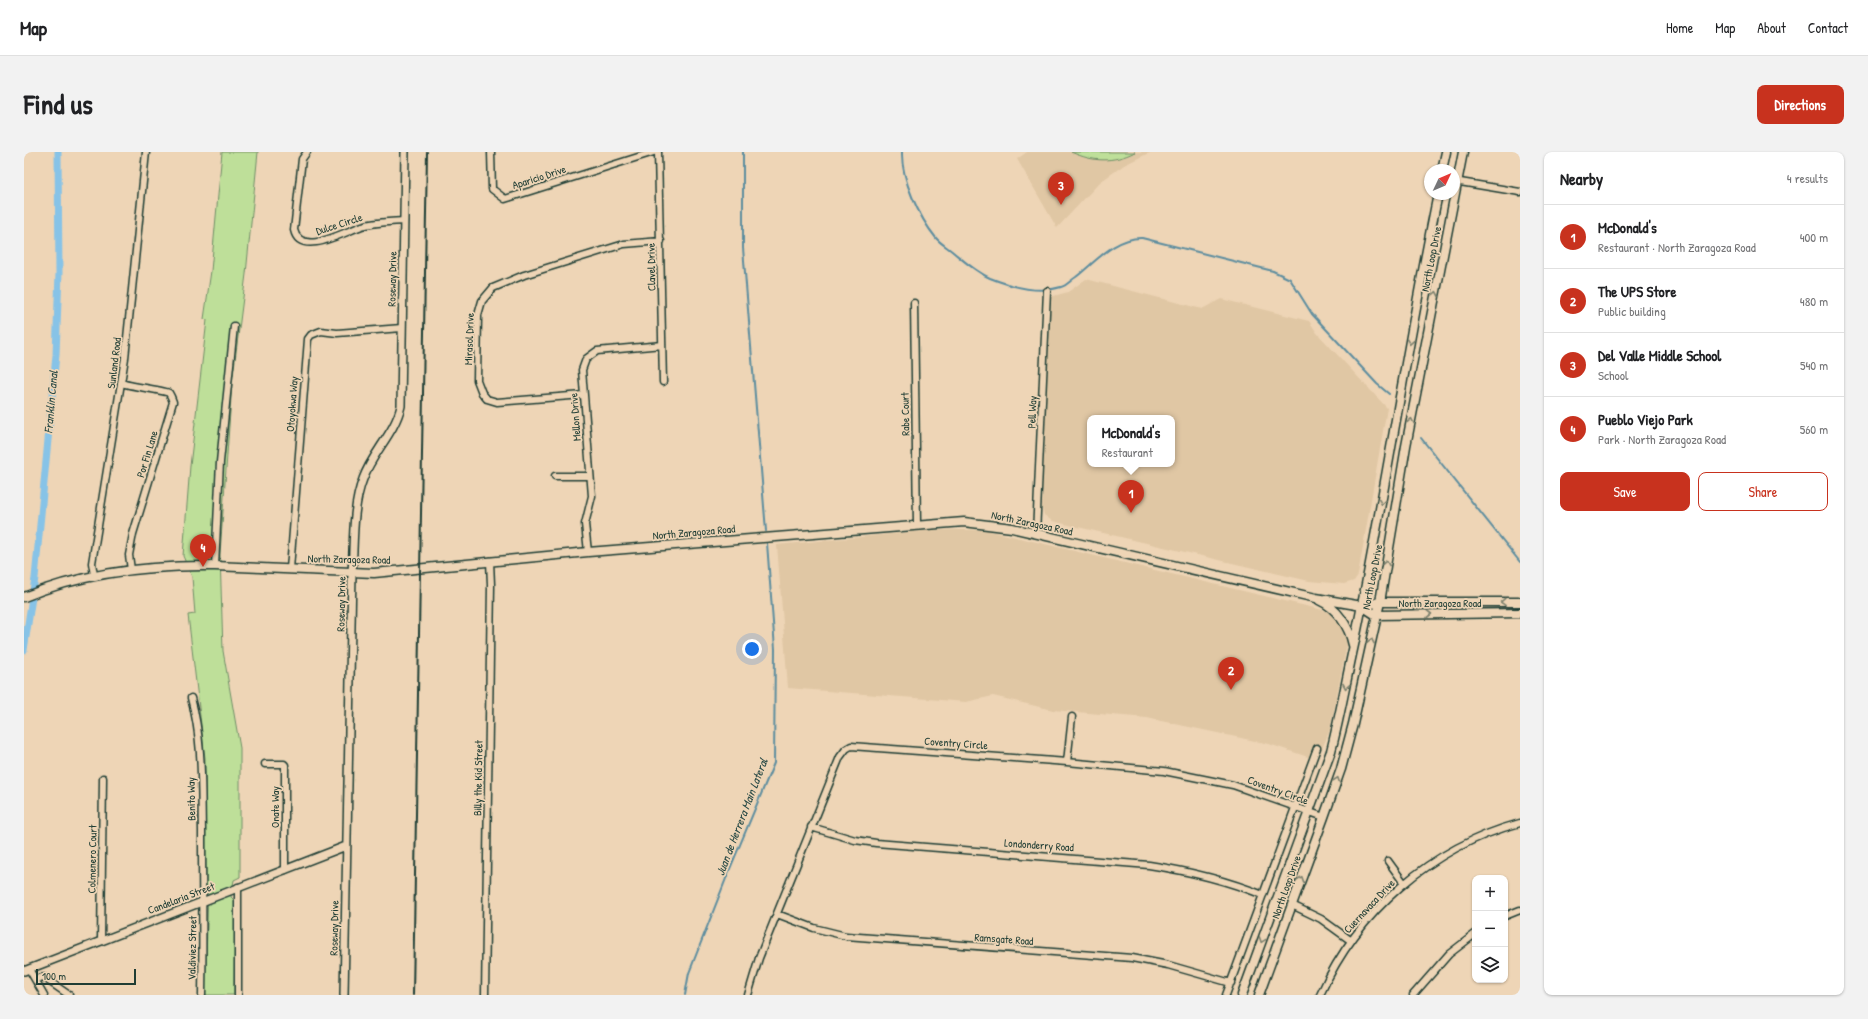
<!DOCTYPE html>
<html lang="en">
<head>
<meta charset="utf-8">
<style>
  :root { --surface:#fff; --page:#f2f2f2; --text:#202124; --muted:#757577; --line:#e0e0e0; --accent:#c8321e }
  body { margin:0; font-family:"Patrick Hand",sans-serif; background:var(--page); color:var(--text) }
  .controls { position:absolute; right:12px; bottom:12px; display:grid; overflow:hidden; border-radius:8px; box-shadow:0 1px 3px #0004 }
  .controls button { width:36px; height:36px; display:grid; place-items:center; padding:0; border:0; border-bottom:1px solid var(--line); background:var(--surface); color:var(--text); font:20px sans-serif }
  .compass { position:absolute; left:1400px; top:12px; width:36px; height:36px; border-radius:50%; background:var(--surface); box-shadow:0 1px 3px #0004; rotate:46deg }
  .scale { position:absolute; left:12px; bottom:10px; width:100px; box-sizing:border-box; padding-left:4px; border:2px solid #1f3d34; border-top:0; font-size:11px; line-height:14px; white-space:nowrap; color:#1f3d34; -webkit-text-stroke:3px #eed5b6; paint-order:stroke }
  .you { position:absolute; left:728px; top:497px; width:14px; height:14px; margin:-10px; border:3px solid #fff; border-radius:50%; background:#1a73e8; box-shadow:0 0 0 6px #1a73e833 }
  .badge { display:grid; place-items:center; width:26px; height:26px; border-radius:50%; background:var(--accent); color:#fff; font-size:13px; font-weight:700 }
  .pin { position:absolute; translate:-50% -33px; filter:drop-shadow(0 1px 2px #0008) }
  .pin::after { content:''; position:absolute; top:21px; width:14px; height:12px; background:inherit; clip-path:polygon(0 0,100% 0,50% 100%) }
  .popup { position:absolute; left:1063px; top:263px; width:88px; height:52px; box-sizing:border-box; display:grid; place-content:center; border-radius:8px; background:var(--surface); filter:drop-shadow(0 1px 3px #0005); font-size:13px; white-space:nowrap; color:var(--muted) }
  .popup b { font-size:15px; color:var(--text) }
  .popup::after { content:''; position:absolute; left:50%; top:100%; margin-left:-8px; border:8px solid transparent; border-top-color:var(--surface) }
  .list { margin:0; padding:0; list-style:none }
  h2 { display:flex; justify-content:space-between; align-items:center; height:52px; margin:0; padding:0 16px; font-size:17px }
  h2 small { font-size:13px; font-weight:400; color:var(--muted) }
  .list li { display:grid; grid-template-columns:26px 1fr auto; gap:12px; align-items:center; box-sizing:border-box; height:64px; padding:0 16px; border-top:1px solid var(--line) }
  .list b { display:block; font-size:15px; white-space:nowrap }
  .list p { margin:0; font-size:13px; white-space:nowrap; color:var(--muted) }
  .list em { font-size:13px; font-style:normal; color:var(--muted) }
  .actions { display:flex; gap:8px; padding:12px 16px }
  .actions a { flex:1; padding:9px 0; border:1px solid var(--accent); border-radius:8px; text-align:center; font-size:14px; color:var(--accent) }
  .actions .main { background:var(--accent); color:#fff }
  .icon { flex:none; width:22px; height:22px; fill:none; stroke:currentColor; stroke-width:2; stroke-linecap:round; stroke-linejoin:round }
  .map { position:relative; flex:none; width:1496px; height:843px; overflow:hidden; border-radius:8px }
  header { display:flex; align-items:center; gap:24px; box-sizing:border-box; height:56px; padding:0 20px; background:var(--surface); border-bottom:1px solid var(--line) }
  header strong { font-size:19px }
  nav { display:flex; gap:22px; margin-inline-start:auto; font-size:14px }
  .intro { display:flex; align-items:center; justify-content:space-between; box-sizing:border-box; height:96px; padding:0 24px }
  h1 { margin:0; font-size:28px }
  .button { padding:10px 18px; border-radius:8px; background:var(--accent); color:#fff; font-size:14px; font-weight:700 }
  main { display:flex; gap:24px; padding:0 24px }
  aside { flex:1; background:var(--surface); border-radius:8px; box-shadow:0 1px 3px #0004 }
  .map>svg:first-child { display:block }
  .built { fill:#e0c7a4; fill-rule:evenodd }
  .green { fill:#bedf99; stroke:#6e8e66 }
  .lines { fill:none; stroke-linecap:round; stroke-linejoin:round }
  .stream { stroke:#5d8d9f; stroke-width:2 }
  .canal { stroke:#87c3e7; stroke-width:7 }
  .minor-casing { stroke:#1f3d34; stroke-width:9 }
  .tertiary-casing { stroke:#1f3d34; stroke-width:10 }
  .secondary-casing { stroke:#1f3d34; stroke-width:11 }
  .minor { stroke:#eed5b6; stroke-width:6 }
  .tertiary { stroke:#eed5b6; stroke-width:7 }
  .secondary { stroke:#eed5b6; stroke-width:8 }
  .rail { stroke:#1f3d34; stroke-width:2 }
  .oneway { stroke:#7c816e }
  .labels { text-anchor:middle; stroke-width:3.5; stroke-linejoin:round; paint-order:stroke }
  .street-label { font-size:11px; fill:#1f3d34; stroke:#eed5b6 }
  .water-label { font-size:12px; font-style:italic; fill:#294a46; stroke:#eed5b6 }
</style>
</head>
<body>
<header>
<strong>Map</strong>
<nav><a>Home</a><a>Map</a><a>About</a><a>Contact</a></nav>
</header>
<div class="intro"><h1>Find us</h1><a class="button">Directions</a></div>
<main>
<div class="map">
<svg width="1496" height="843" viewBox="0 0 1496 843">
  <rect width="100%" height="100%" fill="#eed5b6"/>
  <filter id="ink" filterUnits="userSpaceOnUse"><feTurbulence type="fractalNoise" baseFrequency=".025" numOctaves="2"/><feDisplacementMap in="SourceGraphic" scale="8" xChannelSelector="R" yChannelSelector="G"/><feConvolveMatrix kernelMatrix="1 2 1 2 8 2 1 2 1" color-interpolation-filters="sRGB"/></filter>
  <g filter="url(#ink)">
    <path class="built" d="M1003,0H1127L1100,13L1076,30L1033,76L993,7Z
      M1062,127L1178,157L1197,147L1285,169L1293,181L1363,256L1334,423L1330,429L1320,432L1285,429L1028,369L1020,363L1018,356L1026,145L1044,140ZM1066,266H1148V312H1066Z
      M908,378H962L1299,458L1308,461L1315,467L1323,483V492L1306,578L1293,608L1245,592L1123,566L1029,558L969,544L942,550L764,536L753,393Z"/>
    <path class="green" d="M198,0H234L222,122L208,232L196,402L199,499L216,596V725L210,728L207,745L211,749L210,843H181L184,738L182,737L181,606L164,463L171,462L168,425L159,404L166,314L183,168L180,167L187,119Z
      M1047,0H1111C1089,11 1069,10 1047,0Z"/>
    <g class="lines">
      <path class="stream" d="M719,0V96L742,379
        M878,0C877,27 895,65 912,86C916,91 923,95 929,100C940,109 952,120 966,126C986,134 1015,142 1037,135C1042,134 1047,128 1052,125C1071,110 1092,85 1118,86L1249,119L1266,127L1288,162L1353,232L1365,242
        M1397,286L1496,410
        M661,843L665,821L703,724L750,611L751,497L743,391"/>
      <path class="canal" d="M0,498L11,426L32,203L35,121L34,0"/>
      <g class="minor-casing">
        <path id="minor" d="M283,0L278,7L270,78C276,106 322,79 338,74C351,70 366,70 380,69
          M467,0L468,37L481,47L630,0
          M634,0L639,230
          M1430,29L1496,40
          M890,151L893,373
          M97,231C106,234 142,239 145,241C147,244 148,247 149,250L109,382L105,403L107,418
          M559,243L473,250L463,247L458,241L453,228L454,163L458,149L469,136L500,123L600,92L637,89
          M531,324H566
          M1012,382L1023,139
          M564,400L561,372L568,344L558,218L562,207L573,199L638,193
          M191,414L196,310L210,174
          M266,417L284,187L287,183L297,179L313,181L378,176
          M70,423L68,411L101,206L122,0
          M167,546C179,589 177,634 178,679C178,733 179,788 178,843
          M1043,610L1048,565
          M241,612H260L261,613V718
          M787,675L831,688L852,691L1125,713C1164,719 1202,728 1239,743
          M1364,709L1380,731
          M1268,753L1297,767L1326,788
          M753,762L790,776L822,784L1108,806L1144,813L1207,831
          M1481,764L1496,758
          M77,789L79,626
          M5,817L20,843
          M11,827L19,825L45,843
          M214,843V735
          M461,843L467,433L466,409
          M724,843L735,806L816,605L822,597L827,594L1043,610L1140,619L1209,633L1300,665
          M1202,843L1293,596
          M1296,843C1334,759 1407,695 1496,671
          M1389,843L1425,802L1451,782"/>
      </g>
      <g class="tertiary-casing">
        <path id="tertiary" d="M0,819L322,694
          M320,843L328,421C330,391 328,355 339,327C348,301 371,281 377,254L381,0"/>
      </g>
      <g class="secondary-casing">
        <path id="secondary" d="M1418,18L1422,0
          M0,445C60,420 126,413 191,414L350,421L564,400L940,370L988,376L1292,446L1338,454L1352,463L1496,461
          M1295,448C1313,456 1325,474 1329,493
          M1338,454L1356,450H1496
          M1218,843L1307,599C1316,564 1322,529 1330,493C1361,343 1383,192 1414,42
          M1235,843L1300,665L1317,617L1329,572L1356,450L1382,294L1439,0"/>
      </g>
      <use href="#minor" class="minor"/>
      <use href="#tertiary" class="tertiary"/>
      <use href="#secondary" class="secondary"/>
      <path class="rail" d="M389,843L403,0"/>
    </g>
    <defs><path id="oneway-chevron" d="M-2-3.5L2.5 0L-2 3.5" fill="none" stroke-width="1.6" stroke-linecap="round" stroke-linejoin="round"/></defs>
    <g class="oneway">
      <use href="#oneway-chevron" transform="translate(1412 142) rotate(-79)"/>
      <use href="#oneway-chevron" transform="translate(1386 190) rotate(100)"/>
      <use href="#oneway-chevron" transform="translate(1387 269) rotate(-79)"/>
      <use href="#oneway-chevron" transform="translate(1358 350) rotate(99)"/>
      <use href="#oneway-chevron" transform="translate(1362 411) rotate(-80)"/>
      <use href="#oneway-chevron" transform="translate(1479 450) rotate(178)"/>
      <use href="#oneway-chevron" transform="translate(1405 462)"/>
      <use href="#oneway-chevron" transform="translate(1347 489) rotate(-78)"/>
      <use href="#oneway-chevron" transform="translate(1322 534) rotate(101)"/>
      <use href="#oneway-chevron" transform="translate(1313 628) rotate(-71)"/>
      <use href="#oneway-chevron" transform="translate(1277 727) rotate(-71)"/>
      <use href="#oneway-chevron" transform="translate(1238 788) rotate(110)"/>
    </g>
  </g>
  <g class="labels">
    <g class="street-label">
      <text transform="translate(515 25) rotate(-18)" y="4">Aparicio Drive</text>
      <text transform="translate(315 72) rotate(-18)" y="4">Dulce Circle</text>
      <text transform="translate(1407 107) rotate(-79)" y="4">North Loop Drive</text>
      <text transform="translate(627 115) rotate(-91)" y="4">Clavel Drive</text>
      <text transform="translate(368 127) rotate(-89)" y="4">Roseway Drive</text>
      <text transform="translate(445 187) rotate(-88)" y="4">Mirasol Drive</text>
      <text transform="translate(90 211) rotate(-83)" y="4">Sunland Road</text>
      <text transform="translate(268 252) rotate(-86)" y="4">Otoyokwa Way</text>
      <text transform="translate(1008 260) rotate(-88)" y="4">Pell Way</text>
      <text transform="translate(881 262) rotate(-91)" y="4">Rabe Court</text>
      <text transform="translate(551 265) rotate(-94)" y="4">Mellon Drive</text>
      <text transform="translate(123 302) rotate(-73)" y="4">Por Fin Lane</text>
      <text transform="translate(1008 371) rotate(12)" y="4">North Zaragoza Road</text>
      <text transform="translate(670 380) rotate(-5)" y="4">North Zaragoza Road</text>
      <text transform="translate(325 407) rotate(1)" y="4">North Zaragoza Road</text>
      <text transform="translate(1348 425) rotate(-79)" y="4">North Loop Drive</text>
      <text x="1416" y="455">North Zaragoza Road</text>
      <text transform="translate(317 452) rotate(-89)" y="4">Roseway Drive</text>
      <text transform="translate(932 591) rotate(4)" y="4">Coventry Circle</text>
      <text transform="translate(454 626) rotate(-89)" y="4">Billy the Kid Street</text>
      <text transform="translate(1254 638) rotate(20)" y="4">Coventry Circle</text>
      <text transform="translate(167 647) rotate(-91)" y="4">Benito Way</text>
      <text transform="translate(251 655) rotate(-90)" y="4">Onate Way</text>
      <text transform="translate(1015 693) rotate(4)" y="4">Londonderry Road</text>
      <text transform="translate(68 707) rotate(-89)" y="4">Colmenero Court</text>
      <text transform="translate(1262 735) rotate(-70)" y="4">North Loop Drive</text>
      <text transform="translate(157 746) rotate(-21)" y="4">Candelaria Street</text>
      <text transform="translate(1345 754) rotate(-47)" y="4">Cuernavaca Drive</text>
      <text transform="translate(310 776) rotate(-89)" y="4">Roseway Drive</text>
      <text transform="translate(980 787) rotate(4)" y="4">Ramsgate Road</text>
      <text transform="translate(168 796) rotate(-89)" y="4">Valdiviez Street</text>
    </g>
    <g class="water-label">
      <text transform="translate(27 250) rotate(-85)" y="4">Franklin Canal</text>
      <text transform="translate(718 665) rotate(-69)" y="4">Juan de Herrera Main Lateral</text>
    </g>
  </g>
</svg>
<div class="controls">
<button>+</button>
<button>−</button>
<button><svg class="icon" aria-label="layers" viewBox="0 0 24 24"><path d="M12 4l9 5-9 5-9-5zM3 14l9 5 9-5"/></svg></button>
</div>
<svg class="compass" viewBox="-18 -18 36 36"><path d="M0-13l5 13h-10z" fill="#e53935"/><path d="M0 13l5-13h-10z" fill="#757577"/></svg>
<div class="scale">100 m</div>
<div class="you"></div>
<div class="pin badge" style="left:1107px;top:361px">1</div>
<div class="popup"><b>McDonald's</b>Restaurant</div>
<div class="pin badge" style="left:1207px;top:538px">2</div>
<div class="pin badge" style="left:1037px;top:53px">3</div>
<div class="pin badge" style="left:179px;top:415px">4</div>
</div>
<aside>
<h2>Nearby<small>4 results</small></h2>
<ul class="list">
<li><span class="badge">1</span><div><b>McDonald's</b><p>Restaurant · North Zaragoza Road</p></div><em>400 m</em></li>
<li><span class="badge">2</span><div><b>The UPS Store</b><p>Public building</p></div><em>480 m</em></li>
<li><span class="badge">3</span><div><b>Del Valle Middle School</b><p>School</p></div><em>540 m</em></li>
<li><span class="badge">4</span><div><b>Pueblo Viejo Park</b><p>Park · North Zaragoza Road</p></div><em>560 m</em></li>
</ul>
<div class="actions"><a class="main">Save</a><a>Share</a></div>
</aside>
</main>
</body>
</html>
